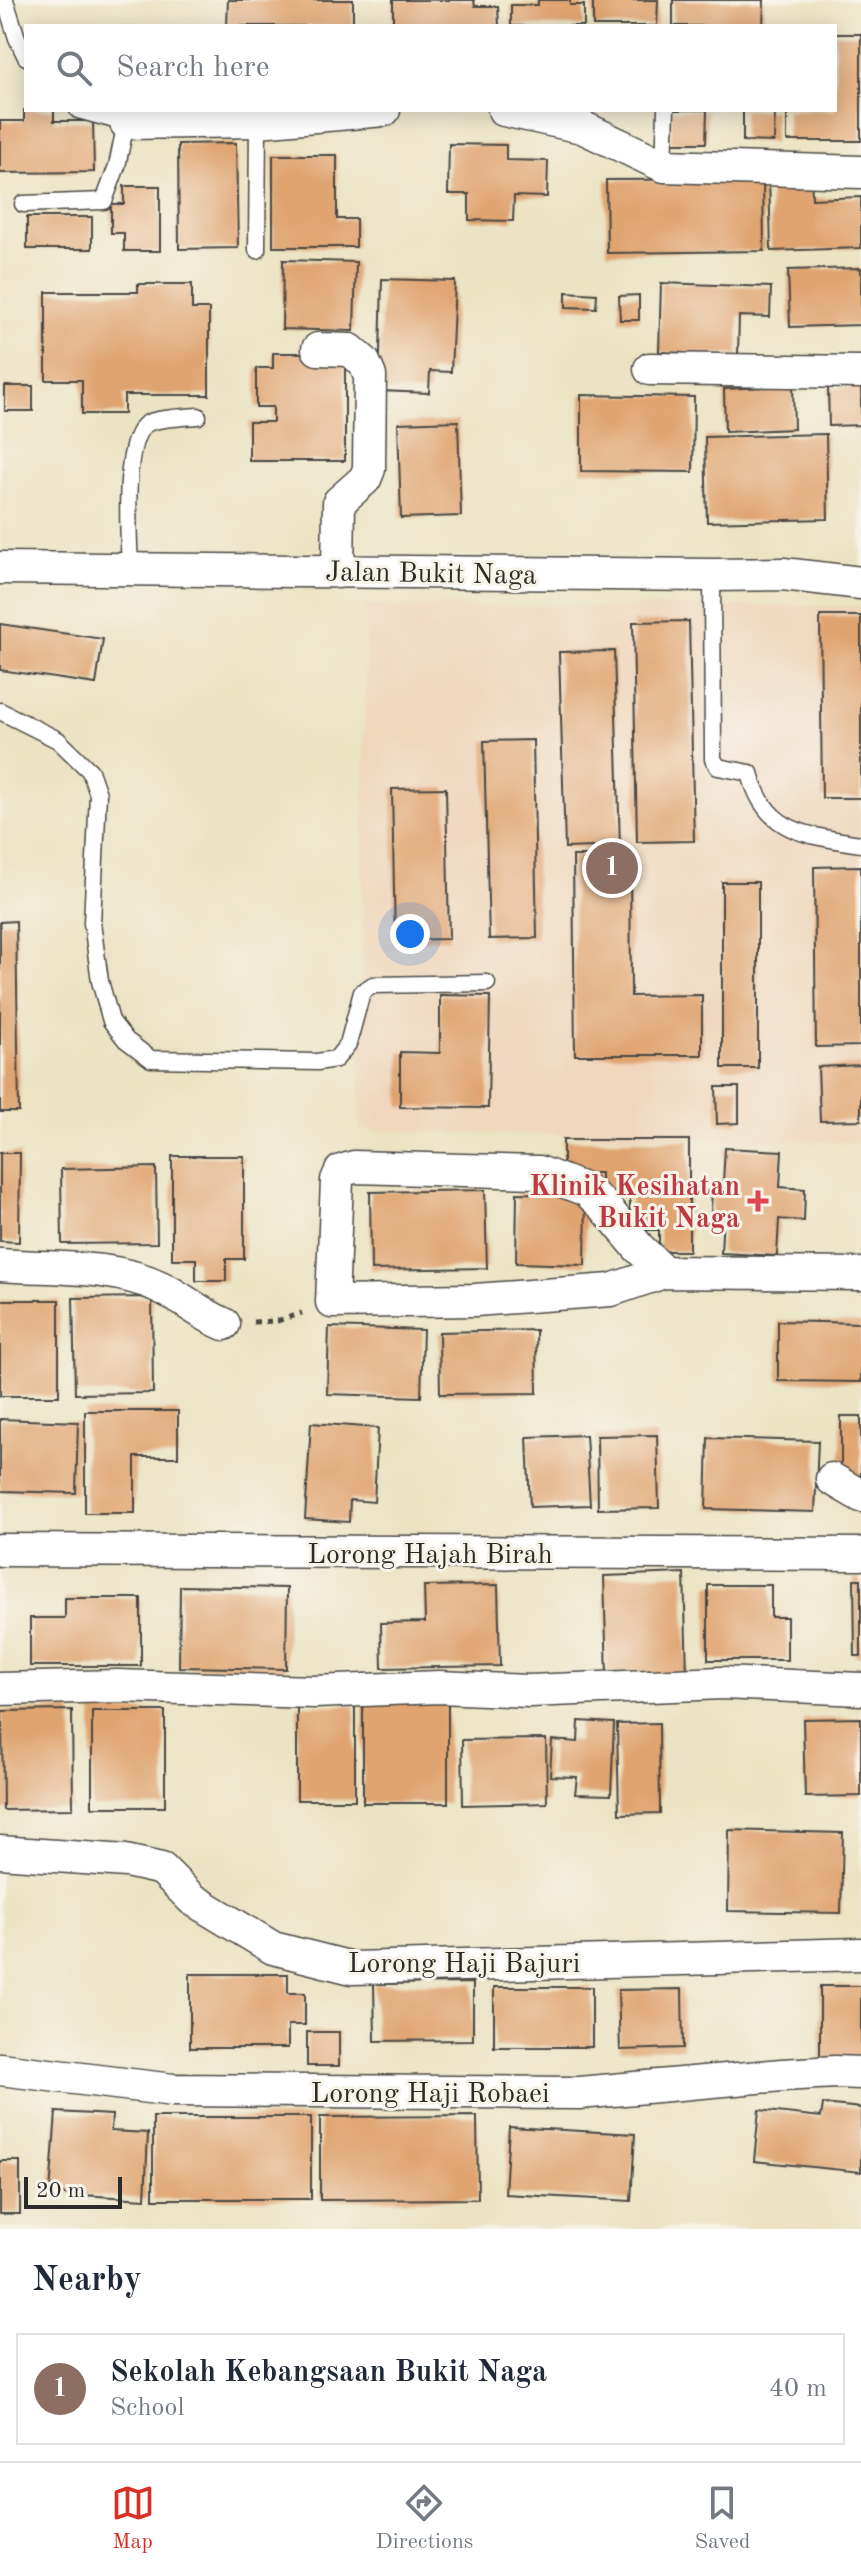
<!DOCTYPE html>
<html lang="en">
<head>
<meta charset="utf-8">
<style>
  :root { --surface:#fff; --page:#f6f6f7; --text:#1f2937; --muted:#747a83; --line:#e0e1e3; --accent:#d93025 }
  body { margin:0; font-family:"Old Standard TT",serif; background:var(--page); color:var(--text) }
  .scale { position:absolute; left:24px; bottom:20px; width:98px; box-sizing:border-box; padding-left:8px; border:4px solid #2b2b2b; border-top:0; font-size:22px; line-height:28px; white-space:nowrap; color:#2b2b2b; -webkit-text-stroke:6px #f7f3e8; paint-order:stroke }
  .you { position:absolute; left:410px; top:934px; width:28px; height:28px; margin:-20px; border:6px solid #fff; border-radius:50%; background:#1a73e8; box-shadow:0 0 0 12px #1a73e833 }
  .badge { display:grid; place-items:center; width:52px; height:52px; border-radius:50%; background:var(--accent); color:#fff; font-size:26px; font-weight:700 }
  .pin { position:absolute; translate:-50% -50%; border:4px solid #fff; box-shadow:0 2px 8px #0006 }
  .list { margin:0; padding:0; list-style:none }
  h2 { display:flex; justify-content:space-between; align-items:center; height:104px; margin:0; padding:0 32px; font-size:34px }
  h2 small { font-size:26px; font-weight:400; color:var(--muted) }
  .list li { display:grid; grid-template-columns:52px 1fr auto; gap:24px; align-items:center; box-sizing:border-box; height:112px; margin:0 16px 16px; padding:0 16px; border:2px solid var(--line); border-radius:0px }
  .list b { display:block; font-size:30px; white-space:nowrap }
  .list p { margin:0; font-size:26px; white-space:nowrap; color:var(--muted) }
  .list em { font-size:26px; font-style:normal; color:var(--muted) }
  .icon { flex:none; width:44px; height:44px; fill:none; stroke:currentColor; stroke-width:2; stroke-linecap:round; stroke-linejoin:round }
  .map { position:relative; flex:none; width:861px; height:2229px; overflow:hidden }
  .search { position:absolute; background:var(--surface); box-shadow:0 4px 20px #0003; left:24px; right:24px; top:24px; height:88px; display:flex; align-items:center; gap:20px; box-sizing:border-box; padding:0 28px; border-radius:0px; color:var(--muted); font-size:30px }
  .sheet { height:232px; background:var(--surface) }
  nav { display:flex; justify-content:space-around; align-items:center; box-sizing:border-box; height:112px; border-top:2px solid var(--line); background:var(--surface); font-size:22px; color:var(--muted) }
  nav a { display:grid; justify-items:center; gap:4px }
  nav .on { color:var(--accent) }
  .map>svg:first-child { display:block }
  .built { fill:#efd6bc }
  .building { fill:#e0a471 }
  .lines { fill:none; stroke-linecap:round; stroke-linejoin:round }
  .lane-casing { stroke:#484742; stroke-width:19 }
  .street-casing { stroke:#484742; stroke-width:35 }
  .path { stroke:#484742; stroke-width:5; stroke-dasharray:6 6; stroke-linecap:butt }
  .lane { stroke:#fff; stroke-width:16 }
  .street { stroke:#fff; stroke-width:32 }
  .health-dot { fill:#e0444e; stroke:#f7f3e8; stroke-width:3 }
  .labels { text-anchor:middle; stroke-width:6; stroke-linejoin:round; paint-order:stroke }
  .street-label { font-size:28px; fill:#2b2b2b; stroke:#f7f3e8 }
  .health-label { font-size:28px; font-weight:bold; fill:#be3a42; stroke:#f7f3e8; text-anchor:end }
</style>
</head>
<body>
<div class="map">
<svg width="861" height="2229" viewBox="0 0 861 2229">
  <rect width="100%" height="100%" fill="#f7f3e8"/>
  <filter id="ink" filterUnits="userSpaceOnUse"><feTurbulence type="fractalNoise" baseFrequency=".0125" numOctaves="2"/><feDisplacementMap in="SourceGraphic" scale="16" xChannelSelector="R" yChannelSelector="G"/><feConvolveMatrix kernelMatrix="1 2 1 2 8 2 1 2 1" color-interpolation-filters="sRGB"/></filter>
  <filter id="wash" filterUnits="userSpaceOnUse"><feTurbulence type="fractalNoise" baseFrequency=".006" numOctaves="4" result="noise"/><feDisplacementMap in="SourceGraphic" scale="32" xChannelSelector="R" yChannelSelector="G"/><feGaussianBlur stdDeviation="1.8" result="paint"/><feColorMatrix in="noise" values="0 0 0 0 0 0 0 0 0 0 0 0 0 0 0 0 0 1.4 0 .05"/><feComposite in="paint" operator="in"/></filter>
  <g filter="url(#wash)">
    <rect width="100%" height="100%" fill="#ebe3c3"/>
    <path class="built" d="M366,606H861V1143L359,1130Z"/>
    <g id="blocks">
      <path class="building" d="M228,0H353V26H227Z
        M393,0H474L475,6H498L499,26H393Z
        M538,0H570V5H584V26H511V5H538Z
        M593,0H658L657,26H593Z
        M673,0H764L763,26H673Z
        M835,34H861V141H787V110H835Z
        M24,110H54V121H93L94,172L0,173V121H24Z
        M672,110H707L706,143H671Z
        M743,110H775L774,142L743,141Z
        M236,143L238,248L179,249L178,144Z
        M449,144L506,145V160L548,161L547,197L514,196L513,221L469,220V194H448Z
        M273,155H337V219H356V247H273Z
        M811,175L812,199L861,197V248L771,251L769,176Z
        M763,179L764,251L607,253L606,180Z
        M124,186H160V251H124V233H111V204H124Z
        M27,217H92V249H27Z
        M283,260L356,262L354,331L282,329Z
        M861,268V325L790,327L788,270Z
        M382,279L455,281L451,372L430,371L429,393L379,391Z
        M661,283L771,287L770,317L739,316L738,355L659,352Z
        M138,284H192V309H209V395H124V414H82V380H46V292H138Z
        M566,292L597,294L596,308L566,307Z
        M639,295V320H620L619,296Z
        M273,353H345V461H249V422H273V407H256V368H273Z
        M5,386H33V411H5Z
        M793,386L794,429L725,432L724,389Z
        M861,387V425L829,426L828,388Z
        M581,395L694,397L693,472L581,471Z
        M458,421L461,516L401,518L398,423Z
        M826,434L828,519L707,522L705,437Z
        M820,616H861V798H822Z
        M689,621L694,841L637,842L633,622Z
        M0,624L103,639L96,684L0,670Z
        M614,651L620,846L565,848L559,652Z
        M533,740L537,938L489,939L484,741Z
        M446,788L449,939L395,940L392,789Z
        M573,856H630L631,996L702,995V1055H575Z
        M861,866V1046L816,1047L814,867Z
        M722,882H758V1068H722Z
        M16,921L19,1112H0V922Z
        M440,995L490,996L488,1108L400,1107V1052L440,1053Z
        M861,1065V1120L820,1121L818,1067Z
        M716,1087H739V1123L717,1124Z
        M563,1140H689V1251H659V1230H630V1191H601V1173H563Z
        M725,1148L782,1151L780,1187L805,1189L804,1221L779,1219L777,1256L721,1253L723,1215L711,1214L712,1182H723Z
        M0,1153H20L19,1242L0,1241Z
        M172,1156H244V1259H226V1281H196V1259H172Z
        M156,1167L157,1243L62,1244L61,1169Z
        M485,1190L487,1268L371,1270L370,1192Z
        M517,1193L586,1195L585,1265L516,1263Z
        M152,1297L153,1393L75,1394L73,1298Z
        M0,1300H59V1396H0Z
        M778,1321L861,1323V1382L778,1381Z
        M329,1327L423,1330L421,1397L327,1394Z
        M536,1330L537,1393L440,1394L439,1332Z
        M85,1411H178V1457H135V1513H85Z
        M841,1416H861V1477H841Z
        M0,1419L78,1422L76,1493L0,1491Z
        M311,1423L378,1428L374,1502L350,1500L349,1522L305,1519Z
        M586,1435L590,1505L530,1507L527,1437Z
        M657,1435L659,1508L598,1509L597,1436Z
        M708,1438L818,1441L815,1512L706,1509Z
        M684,1573L687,1674L607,1676L604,1576Z
        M854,1579H861V1656H855Z
        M498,1585L500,1666L382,1668L381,1623L425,1622L424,1586Z
        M708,1585H771V1617H787V1660H708Z
        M180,1586L287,1588L286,1669L179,1667Z
        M65,1598H141V1666H30V1618H65Z
        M363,1694H448V1803H363Z
        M297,1705H355V1800H297Z
        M72,1710L73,1809L3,1810L2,1711Z
        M92,1711H165V1807H92Z
        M861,1718V1796L805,1797L803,1719Z
        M579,1721L614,1723L611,1795L575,1794L577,1777L550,1776L552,1740L578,1742Z
        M659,1723L660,1813L619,1814L617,1724Z
        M546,1739L547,1803L463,1805L462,1740Z
        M729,1830L843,1833L841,1913L728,1911Z
        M190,1974H288V1993H305V2025H288V2048H190Z
        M473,1983V2040L375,2041L374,1984Z
        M820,1986H861V2066H820Z
        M494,1987H592V2047H494Z
        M682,1989L683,2048L620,2050L618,1990Z
        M307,2032H339V2066H307Z
        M823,2104L861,2108V2172L754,2161L759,2110L821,2117Z
        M56,2112L112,2115L111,2131L148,2133L145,2199L50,2193Z
        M477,2116L478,2199L320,2200V2117Z
        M153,2117H311V2199H153Z
        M509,2127L635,2134L631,2201L505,2194Z
        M0,2161H20V2214H0Z"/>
    </g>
  </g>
  <g filter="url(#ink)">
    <use href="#blocks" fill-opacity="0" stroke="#484742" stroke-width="2"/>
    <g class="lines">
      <g class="lane-casing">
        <path id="lane" d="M5,0L17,38L26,57
          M664,166L666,110
          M23,204L104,201L117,166L126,123L78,110
          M257,250L258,121
          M130,568C129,540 121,436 148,423C158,418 186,417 198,416
          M712,575L713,759L718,767L750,773C765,834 807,835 861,844
          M0,711L58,740L90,771L98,794L92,923L100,981L111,1021L126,1040L151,1059L317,1062L336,1059L348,1044L362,992L373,985L487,983"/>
      </g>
      <g class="street-casing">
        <path id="street" d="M504,110L582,127L664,166L861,172
          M126,123L258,121L384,110
          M318,349L350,350L364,362L370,376L369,469L365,479L339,502L338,572
          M650,369L861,372
          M0,568L712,575L783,574L861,583
          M0,1265C52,1269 112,1264 160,1287C183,1298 198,1313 224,1324
          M664,1272L611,1290L475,1300L332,1302L337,1180L341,1171L354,1167L539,1172L586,1190L604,1206L639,1248L664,1272L861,1274
          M832,1479L861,1496
          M0,1550L861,1554
          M0,1689L117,1686L314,1692L439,1687L529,1691L722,1683L861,1689
          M0,1852L126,1861L162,1869L192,1899L273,1948L352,1968L861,1954
          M0,2069L173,2090L579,2093L782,2075L835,2072L861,2073"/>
      </g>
      <path class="path" d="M253,1322L277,1321L302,1313"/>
      <use href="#lane" class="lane"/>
      <use href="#street" class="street"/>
    </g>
  </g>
  <path class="health-dot" d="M754 1189h8v8h8v8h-8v8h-8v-8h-8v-8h8z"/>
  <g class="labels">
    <g class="street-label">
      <text transform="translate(431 572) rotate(1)" y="10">Jalan Bukit Naga</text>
      <text x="430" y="1563">Lorong Hajah Birah</text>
      <text x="464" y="1972">Lorong Haji Bajuri</text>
      <text x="430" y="2102">Lorong Haji Robaei</text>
    </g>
    <g class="health-label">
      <text x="740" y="1195">Klinik Kesihatan<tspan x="740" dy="32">Bukit Naga</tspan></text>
    </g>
  </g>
</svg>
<div class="scale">20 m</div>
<div class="you"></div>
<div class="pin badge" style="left:612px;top:868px;background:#8d6e63">1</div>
<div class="search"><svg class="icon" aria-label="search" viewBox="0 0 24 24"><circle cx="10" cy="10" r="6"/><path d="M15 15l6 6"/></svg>Search here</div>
</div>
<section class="sheet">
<h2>Nearby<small></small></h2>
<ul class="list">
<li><span class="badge" style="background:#8d6e63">1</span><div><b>Sekolah Kebangsaan Bukit Naga</b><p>School</p></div><em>40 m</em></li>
</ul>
</section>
<nav>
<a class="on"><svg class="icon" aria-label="map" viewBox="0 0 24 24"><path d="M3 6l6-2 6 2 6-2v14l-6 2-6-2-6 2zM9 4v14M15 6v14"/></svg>Map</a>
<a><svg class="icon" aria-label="directions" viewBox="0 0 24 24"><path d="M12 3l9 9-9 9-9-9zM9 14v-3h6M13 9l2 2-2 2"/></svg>Directions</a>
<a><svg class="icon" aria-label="saved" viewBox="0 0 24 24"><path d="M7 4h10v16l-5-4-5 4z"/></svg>Saved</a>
</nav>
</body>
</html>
